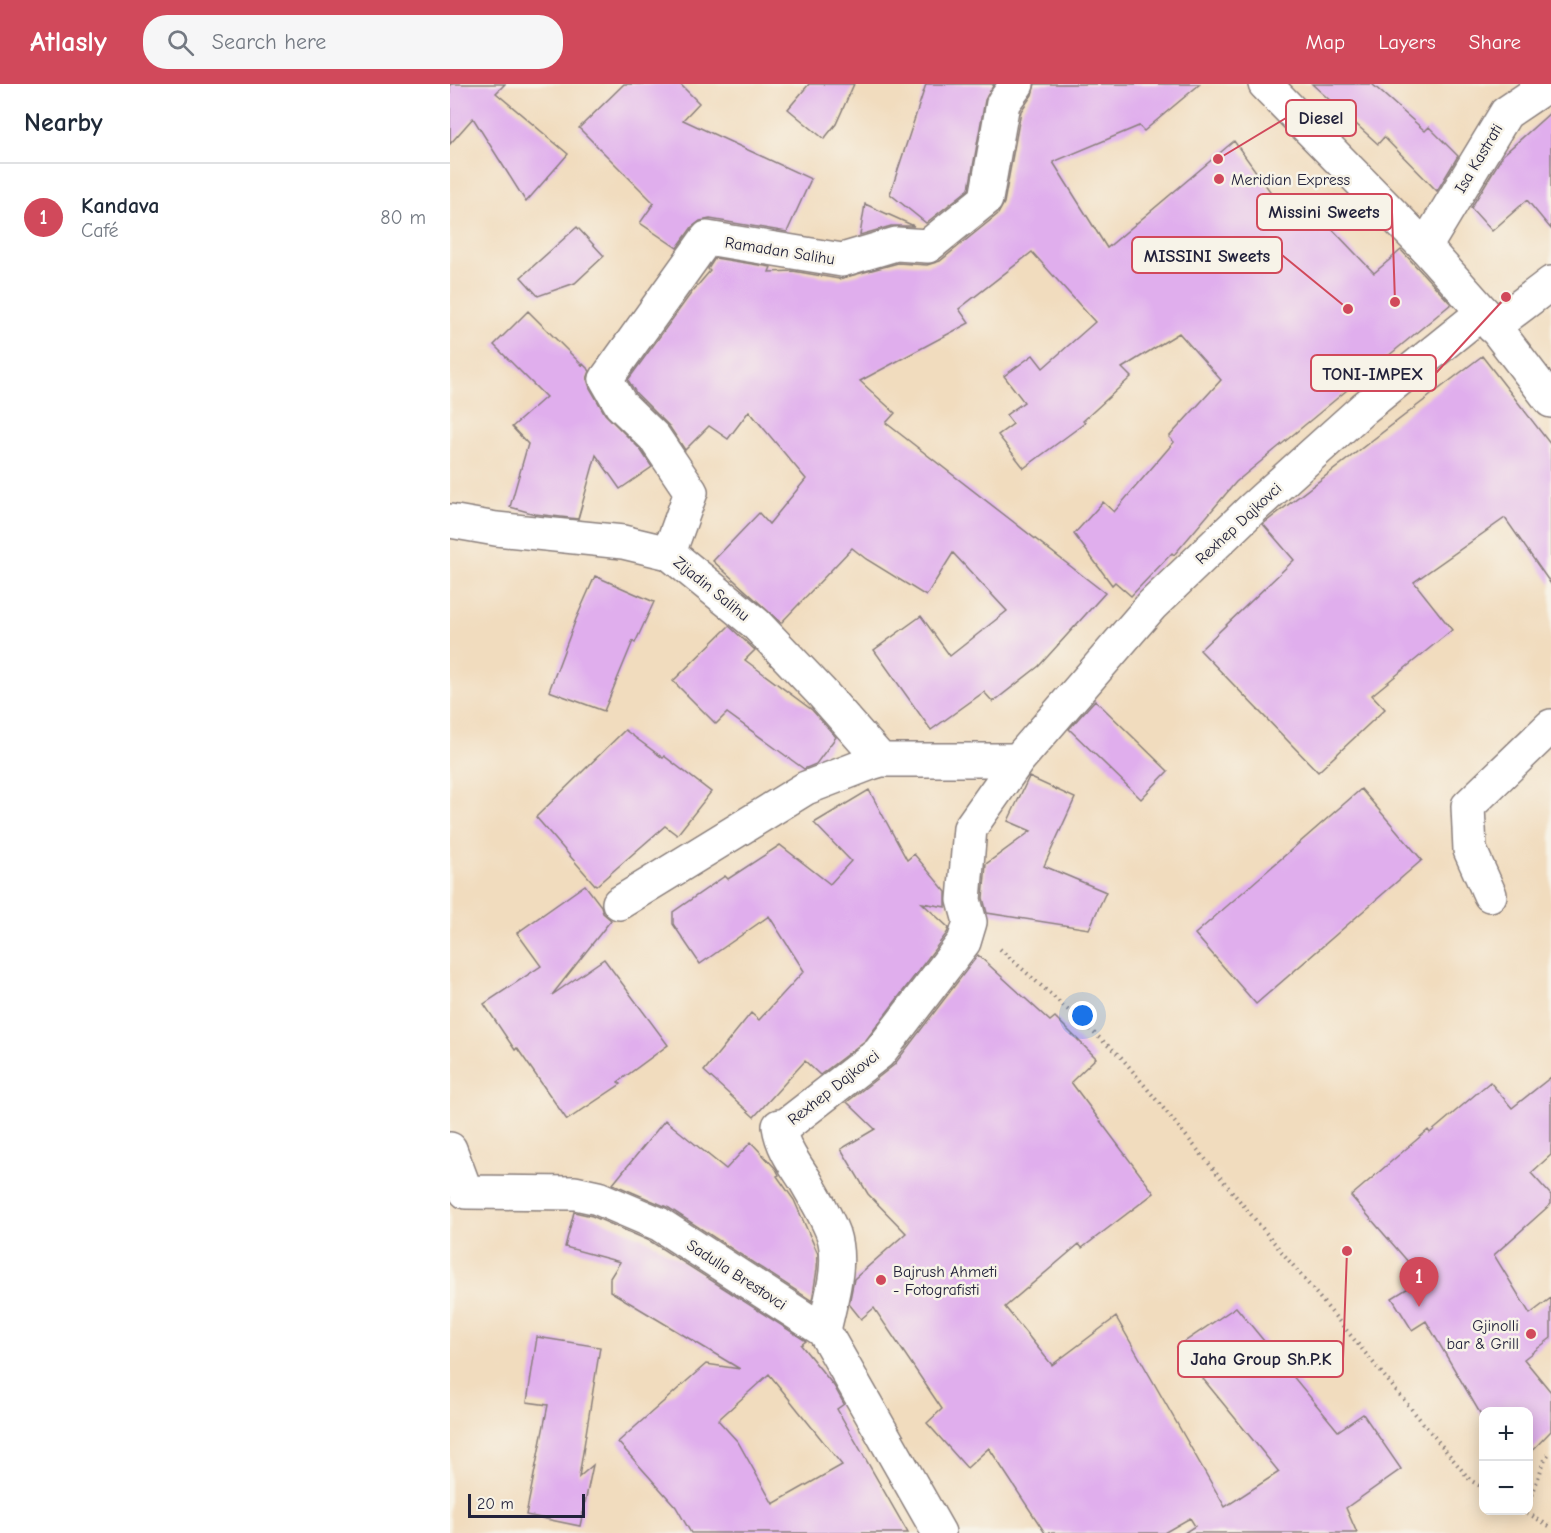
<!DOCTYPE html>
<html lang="en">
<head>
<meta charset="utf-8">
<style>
  :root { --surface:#fff; --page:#f6f6f7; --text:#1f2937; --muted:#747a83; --line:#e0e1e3; --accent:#d1495b }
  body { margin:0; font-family:"Comic Neue",sans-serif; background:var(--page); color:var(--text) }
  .controls { position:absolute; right:18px; bottom:18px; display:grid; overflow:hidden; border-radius:12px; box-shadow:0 3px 15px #0003 }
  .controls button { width:54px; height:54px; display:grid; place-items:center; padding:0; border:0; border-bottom:2px solid var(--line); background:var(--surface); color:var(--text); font:30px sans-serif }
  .scale { position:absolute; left:18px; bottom:15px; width:117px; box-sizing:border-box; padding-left:6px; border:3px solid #22223b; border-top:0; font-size:16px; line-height:21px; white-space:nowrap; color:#22223b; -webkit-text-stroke:4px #f7f3e8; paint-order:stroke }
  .you { position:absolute; left:633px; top:932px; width:21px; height:21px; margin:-15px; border:4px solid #fff; border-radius:50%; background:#1a73e8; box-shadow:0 0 0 9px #1a73e833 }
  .badge { display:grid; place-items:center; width:39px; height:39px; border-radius:50%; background:var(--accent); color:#fff; font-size:20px; font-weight:700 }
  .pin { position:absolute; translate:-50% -50px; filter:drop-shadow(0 2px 3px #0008) }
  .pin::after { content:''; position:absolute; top:32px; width:21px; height:18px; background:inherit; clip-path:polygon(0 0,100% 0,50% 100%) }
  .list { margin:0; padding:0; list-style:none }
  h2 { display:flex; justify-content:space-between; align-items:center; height:78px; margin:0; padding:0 24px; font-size:26px }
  h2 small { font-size:20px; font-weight:400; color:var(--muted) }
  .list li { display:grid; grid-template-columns:39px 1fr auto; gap:18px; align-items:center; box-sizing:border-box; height:108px; padding:0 24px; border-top:2px solid var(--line) }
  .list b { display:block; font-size:22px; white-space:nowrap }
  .list p { margin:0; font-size:20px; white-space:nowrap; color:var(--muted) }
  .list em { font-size:20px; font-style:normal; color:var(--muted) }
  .icon { flex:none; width:33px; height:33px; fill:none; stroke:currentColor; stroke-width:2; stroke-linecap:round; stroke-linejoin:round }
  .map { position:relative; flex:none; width:1101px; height:1449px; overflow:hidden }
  header { display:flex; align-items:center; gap:36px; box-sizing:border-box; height:84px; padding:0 30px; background:var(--accent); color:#fff }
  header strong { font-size:28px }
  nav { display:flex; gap:33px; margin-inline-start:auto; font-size:21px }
  .search { width:420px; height:54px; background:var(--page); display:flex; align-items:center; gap:15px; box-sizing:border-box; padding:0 21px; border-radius:24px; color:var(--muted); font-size:22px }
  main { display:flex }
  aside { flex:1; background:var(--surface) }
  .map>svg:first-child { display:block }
  .building { fill:#e0aeed; fill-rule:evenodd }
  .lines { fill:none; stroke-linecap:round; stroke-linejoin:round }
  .street-casing { stroke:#8a7f7c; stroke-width:36 }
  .secondary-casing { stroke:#8a7f7c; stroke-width:36 }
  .path { stroke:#8a7f7c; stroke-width:4; stroke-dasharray:1.5 4.5; stroke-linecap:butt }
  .street { stroke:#fff; stroke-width:33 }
  .secondary { stroke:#fff; stroke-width:33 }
  .poi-dot { fill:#d1495b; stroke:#f7f3e8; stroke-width:2 }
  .labels { text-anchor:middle; stroke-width:5; stroke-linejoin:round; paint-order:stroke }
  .street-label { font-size:16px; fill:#22223b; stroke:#f7f3e8 }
  .poi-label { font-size:16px; fill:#22223b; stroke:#f7f3e8; text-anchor:start }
  .leader { fill:none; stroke:#d1495b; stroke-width:2 }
  .callout-dot { fill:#d1495b; stroke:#f7f3e8; stroke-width:2 }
  .callout { fill:#f7f3e8; stroke:#d1495b; stroke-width:2 }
  .callout-label { font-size:18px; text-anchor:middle; font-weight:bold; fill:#22223b }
</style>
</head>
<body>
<header>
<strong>Atlasly</strong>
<div class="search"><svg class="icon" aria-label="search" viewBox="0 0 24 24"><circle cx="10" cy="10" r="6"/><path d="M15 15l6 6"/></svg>Search here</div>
<nav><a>Map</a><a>Layers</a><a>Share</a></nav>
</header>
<main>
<aside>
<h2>Nearby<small></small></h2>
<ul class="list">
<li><span class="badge">1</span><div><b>Kandava</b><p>Café</p></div><em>80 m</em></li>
</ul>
</aside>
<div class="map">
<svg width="1101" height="1449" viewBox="0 0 1101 1449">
  <rect width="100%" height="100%" fill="#f7f3e8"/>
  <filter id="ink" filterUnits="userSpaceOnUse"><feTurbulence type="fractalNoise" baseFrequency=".0167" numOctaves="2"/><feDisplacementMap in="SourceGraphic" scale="12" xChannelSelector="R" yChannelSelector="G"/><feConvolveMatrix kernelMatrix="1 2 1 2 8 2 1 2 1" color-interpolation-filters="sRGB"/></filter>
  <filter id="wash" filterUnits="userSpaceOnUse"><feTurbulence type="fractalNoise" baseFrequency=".008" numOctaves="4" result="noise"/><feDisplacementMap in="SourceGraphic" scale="24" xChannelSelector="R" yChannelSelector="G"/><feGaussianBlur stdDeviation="1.35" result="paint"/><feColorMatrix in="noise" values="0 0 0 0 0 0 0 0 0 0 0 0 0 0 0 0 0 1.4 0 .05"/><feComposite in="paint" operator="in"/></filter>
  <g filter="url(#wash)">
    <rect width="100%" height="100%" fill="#f1dcbe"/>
    <g id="blocks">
      <path class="building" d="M0,0H55L46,9L118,70L76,118L23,34L0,60Z
        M174,0H230L249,19L233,36L361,95L337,148L260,135L250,137L242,143L227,164L190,139L204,119L129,44Z
        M359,0H404L386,40L374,55L338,25Z
        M476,0H544L535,16L519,105L476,139L440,110Z
        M585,0H750L694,47L689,42L603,78L657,164L784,57L822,110L865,127L924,189L951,166L1001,220L786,398L724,471L722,469L681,512L665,498L662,501L624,450L653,418L664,428L724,358L719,353L771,296L729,249L672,284L681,293L633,337L635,339L574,384L548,351L563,340L556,331L574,318L554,292L583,271L593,284L645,238L582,168L509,225L519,239L410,297L445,329L436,339L655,509L589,582L543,618L534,608L481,646L424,566L471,532L500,572L557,527L503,469L476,512L416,475L402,464L331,539L263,477L309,429L319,440L356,395L299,327L278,355L259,342L235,366L219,342L186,309L178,296L242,208L260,187L258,185L265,174L321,183L319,188L343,187L389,195L448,179L477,181L490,177L548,130L554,119L571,27L582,11Z
        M862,0H922L975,47L979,43L1008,72L987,107L934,53L928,60Z
        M1101,28V145L1077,116L1042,147L1021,124L1053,71Z
        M415,120L464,142H441L410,151Z
        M127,143L154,172L125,199L88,212L71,193Z
        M78,227L132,281L133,280L140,287L137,295L140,304L155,330L190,365L202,383L170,405L146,371L128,435L85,430L60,423L78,360L62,343L96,313L44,261Z
        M1032,272L1101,361V500L1055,434L964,498L1002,546L922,611L935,625L868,688L750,566L844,476L813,440Z
        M145,492L204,518L185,559L183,557L154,627L99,607L126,535Z
        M279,542L305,566L295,576L362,626L386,653L366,680L354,685L277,629L266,640L223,597Z
        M645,616L718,687L691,715L619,645Z
        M175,646L213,674L214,672L261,708L227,751L215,742L146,802L86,733Z
        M579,693L625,714L594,782L656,808L639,845L537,829L533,814L536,780L581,747L558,737Z
        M911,705L972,776L806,920L745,850Z
        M419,706L457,776L464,770L496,808V823L472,819L499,844L497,849L416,956L370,991L355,977L304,1033L254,987L301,929L309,936L354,887L319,832L250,880L223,840V828L275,792L278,795L330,761L380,800L401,777L364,739Z
        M135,801L151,822L153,829L161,836L102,911L154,875L218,961L168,998L171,1000L117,1036L67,964L65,966L34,920L91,882L67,849Z
        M528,871L600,937L605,933L646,974L621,998L704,1109L632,1164L629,1160L555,1223L602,1281L666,1233L775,1423L829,1388L727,1263L786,1223L888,1347L913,1330L951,1385L896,1424L907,1449H734L745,1442L740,1434L714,1449H595L539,1364L517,1384L477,1339L492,1325L424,1224L411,1235L399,1220L404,1195L456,1149L418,1110L391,1065L425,1045L397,1018L444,981Z
        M1101,993V1071L1081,1089L1101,1111V1120L1044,1171L1080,1230L1101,1214V1254L1074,1275L1101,1308V1347L1078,1371V1328H1034V1336L976,1237L962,1246L942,1214L973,1195L901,1112L978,1046L980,1049L1040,998L1062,1024Z
        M215,1036L276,1085L301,1058L326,1085L329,1091L327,1092L344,1116L368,1170L367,1185L362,1217L219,1124L163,1100Z
        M124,1128L142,1132L200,1157L356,1257L351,1261L384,1302L394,1320L387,1325L458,1449H241L226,1423L168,1358L256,1280L290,1285L160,1207V1194L170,1178L115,1163ZM319,1290L392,1381L323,1420L288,1358L268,1336Z
        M87,1253L150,1263L129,1393L143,1381L130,1442L76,1431L98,1321L77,1318Z"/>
    </g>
  </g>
  <g filter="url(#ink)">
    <use href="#blocks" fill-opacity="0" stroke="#8a7f7c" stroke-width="1.5"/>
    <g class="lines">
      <g class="street-casing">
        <path id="street" d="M975,163L1056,29L1099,0
          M1043,243L1101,199
          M0,437L46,445L173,458L219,469L305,539L371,608L431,676
          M219,469L241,408L204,353L171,321L156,295L257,154L392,176L446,160L478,162L536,115L553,19L567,0
          M1040,811L1020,766L1018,722L1101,642
          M169,819L356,704L421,679L431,676H568
          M0,1065L16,1108
          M16,1108L125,1109L148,1114L209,1140L374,1247L489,1449
          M374,1247C380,1217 393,1181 383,1150C376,1131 365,1114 355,1096C344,1079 332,1063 329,1042H335L429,969L514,858L520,838L514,816L520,744L568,676L702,521L803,424L914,324L1033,228"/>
      </g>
      <g class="secondary-casing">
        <path id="secondary" d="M815,0L975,163L1033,228L1101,317"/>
      </g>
      <path class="path" d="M550,865L671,973L1020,1396L1034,1404
        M1078,1422L1095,1375L1101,1367
        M1072,1426L1101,1443"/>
      <use href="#street" class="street"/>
      <use href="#secondary" class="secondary"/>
    </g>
  </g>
  <g class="poi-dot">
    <circle cx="769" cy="95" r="6"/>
    <circle cx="431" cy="1196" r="6"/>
    <circle cx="1081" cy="1250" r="6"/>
  </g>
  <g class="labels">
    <g class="street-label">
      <text transform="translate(1028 74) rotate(-59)" y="6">Isa Kastrati</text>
      <text transform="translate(330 166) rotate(9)" y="6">Ramadan Salihu</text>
      <text transform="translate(788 439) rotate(-43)" y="6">Rexhep Dajkovci</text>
      <text transform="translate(262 504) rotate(39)" y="6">Zijadin Salihu</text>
      <text transform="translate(383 1003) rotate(-38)" y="6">Rexhep Dajkovci</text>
      <text transform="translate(287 1190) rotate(33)" y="6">Sadulla Brestovci</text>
    </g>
    <g class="poi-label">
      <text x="781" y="101">Meridian Express</text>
      <text x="443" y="1193">Bajrush Ahmeti<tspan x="443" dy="18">- Fotografisti</tspan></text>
      <text x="1069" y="1247" text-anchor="end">Gjinolli<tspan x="1069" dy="18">bar &amp; Grill</tspan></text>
    </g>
  </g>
  <path class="leader" d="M768 75L836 34M945 218L942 128M898 225L832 171M1056 213L986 289M897 1167L893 1275"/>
  <g class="callout-dot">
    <circle cx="768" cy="75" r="6"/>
    <circle cx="945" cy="218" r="6"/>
    <circle cx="898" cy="225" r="6"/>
    <circle cx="1056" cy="213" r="6"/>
    <circle cx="897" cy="1167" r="6"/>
  </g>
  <g class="callout">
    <rect x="836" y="16" width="70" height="36" rx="6"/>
    <rect x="807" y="110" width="135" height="36" rx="6"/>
    <rect x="682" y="153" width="150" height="36" rx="6"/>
    <rect x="861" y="271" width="125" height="36" rx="6"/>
    <rect x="728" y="1257" width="165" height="36" rx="6"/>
  </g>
  <g class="callout-label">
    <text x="871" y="40">Diesel</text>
    <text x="874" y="134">Missini Sweets</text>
    <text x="757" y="178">MISSINI Sweets</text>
    <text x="923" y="296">TONI-IMPEX</text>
    <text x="811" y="1281">Jaha Group Sh.P.K</text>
  </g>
</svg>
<div class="controls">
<button>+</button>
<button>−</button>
</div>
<div class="scale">20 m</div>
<div class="you"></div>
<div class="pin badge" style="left:969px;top:1223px">1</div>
</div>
</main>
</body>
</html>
